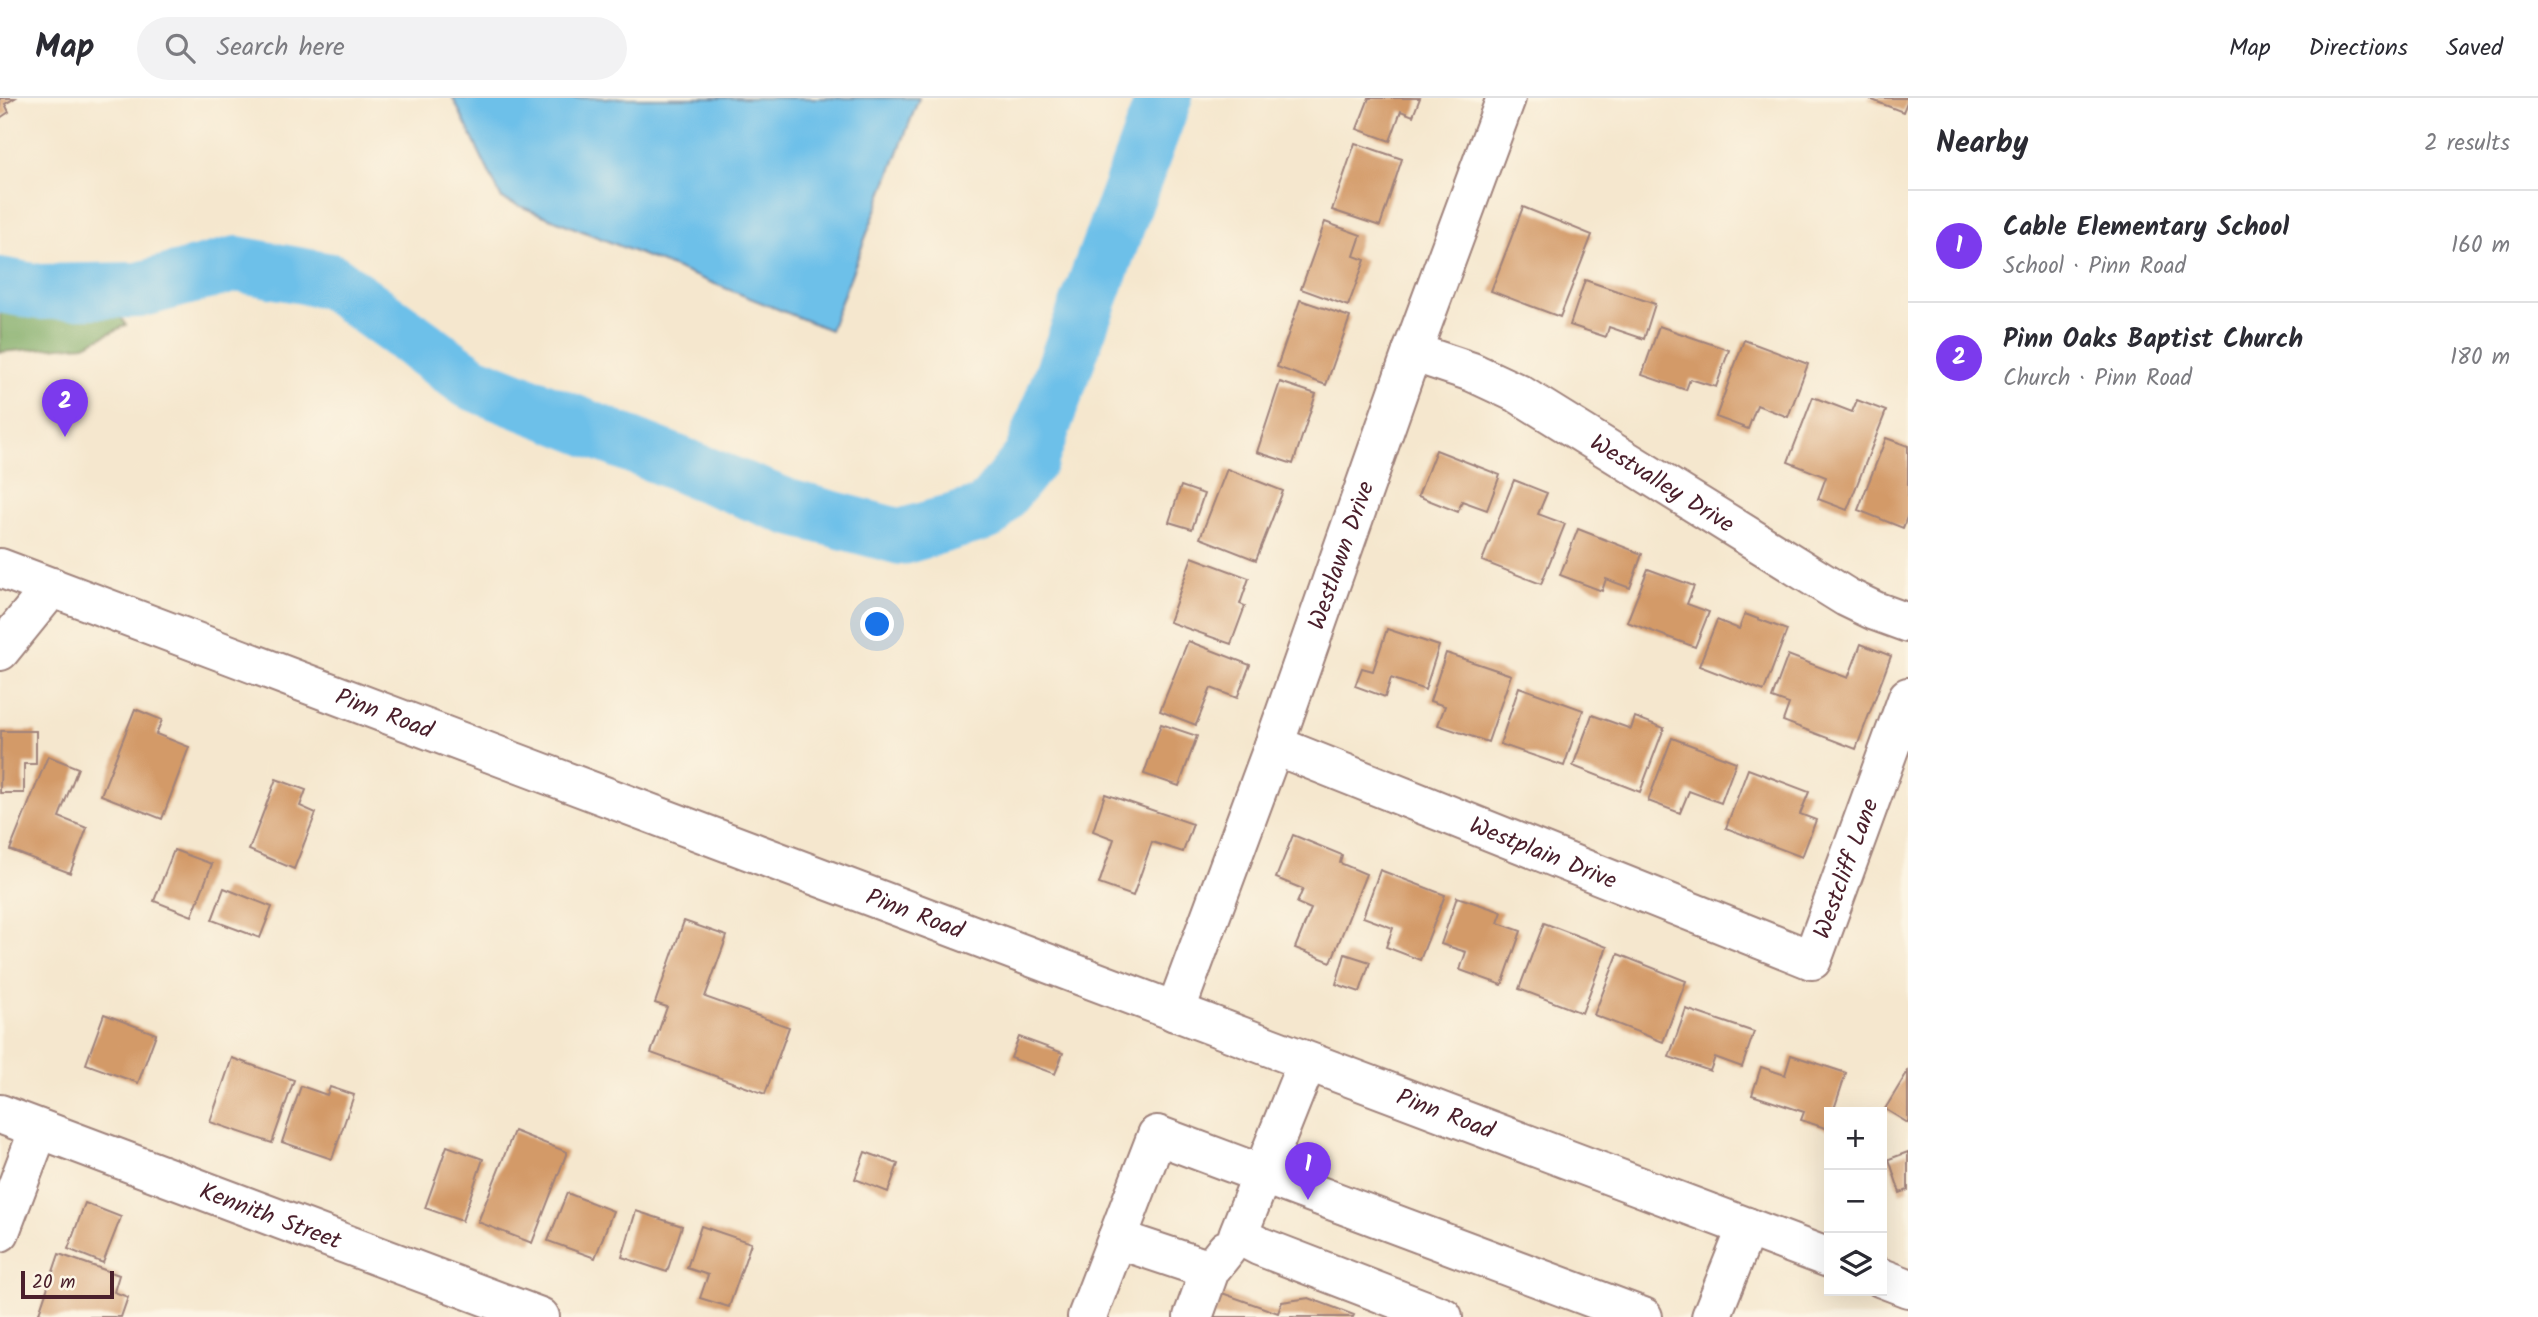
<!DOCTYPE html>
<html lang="en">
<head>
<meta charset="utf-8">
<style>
  :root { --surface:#fff; --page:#f2f2f3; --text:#2b2b33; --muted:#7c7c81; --line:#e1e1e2; --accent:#7c3aed }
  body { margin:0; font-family:Kalam,sans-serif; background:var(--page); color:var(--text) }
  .controls { position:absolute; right:21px; bottom:21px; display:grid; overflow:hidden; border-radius:0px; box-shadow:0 7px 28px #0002 }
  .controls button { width:63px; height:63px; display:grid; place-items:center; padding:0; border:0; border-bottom:2px solid var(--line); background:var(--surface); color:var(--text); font:35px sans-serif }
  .scale { position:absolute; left:21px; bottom:18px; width:93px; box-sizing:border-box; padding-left:7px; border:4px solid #4a1f2b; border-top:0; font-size:19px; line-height:24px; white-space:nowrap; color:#4a1f2b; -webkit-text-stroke:5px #fcf5e5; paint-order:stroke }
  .you { position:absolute; left:878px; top:527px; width:24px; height:24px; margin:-18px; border:5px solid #fff; border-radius:50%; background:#1a73e8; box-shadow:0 0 0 10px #1a73e833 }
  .badge { display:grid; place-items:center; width:46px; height:46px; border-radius:50%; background:var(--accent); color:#fff; font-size:23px; font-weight:700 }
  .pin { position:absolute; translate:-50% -58px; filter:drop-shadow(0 2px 4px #0008) }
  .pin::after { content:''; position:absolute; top:37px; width:24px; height:21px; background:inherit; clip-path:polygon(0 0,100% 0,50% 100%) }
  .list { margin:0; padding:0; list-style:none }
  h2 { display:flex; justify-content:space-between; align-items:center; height:91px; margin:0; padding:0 28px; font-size:30px }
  h2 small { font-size:23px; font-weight:400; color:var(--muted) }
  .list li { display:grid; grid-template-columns:46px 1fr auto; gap:21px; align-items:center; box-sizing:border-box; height:112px; padding:0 28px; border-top:2px solid var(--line) }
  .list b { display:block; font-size:26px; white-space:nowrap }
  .list p { margin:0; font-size:23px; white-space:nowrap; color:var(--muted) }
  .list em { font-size:23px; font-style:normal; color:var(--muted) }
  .icon { flex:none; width:38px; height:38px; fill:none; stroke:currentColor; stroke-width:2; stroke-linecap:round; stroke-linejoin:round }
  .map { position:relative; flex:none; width:1908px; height:1219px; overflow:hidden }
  header { display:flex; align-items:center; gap:42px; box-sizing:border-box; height:98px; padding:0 35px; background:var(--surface); border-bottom:2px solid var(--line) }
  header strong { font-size:33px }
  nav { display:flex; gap:38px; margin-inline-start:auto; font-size:24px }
  .search { width:490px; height:63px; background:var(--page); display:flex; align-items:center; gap:18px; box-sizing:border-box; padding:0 24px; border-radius:38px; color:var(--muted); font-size:26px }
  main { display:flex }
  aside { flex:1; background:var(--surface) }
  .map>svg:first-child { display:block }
  .forest { fill:#7ba962; stroke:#626446; stroke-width:2 }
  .water { fill:#6dc0e9; stroke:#5c708a; stroke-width:2 }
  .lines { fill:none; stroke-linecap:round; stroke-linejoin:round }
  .river { stroke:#6dc0e9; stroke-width:56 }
  .building { fill:#d39a68 }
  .minor-casing { stroke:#a0837c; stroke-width:42 }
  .minor { stroke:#fff; stroke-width:38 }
  .labels { text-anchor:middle; stroke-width:5; stroke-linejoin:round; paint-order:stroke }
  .street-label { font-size:24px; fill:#4a1f2b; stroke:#fcf5e5 }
</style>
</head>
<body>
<header>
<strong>Map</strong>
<div class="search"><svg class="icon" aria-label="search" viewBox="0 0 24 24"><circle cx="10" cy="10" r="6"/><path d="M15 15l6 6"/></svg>Search here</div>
<nav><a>Map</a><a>Directions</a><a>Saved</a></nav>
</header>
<main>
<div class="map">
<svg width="1908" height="1219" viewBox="0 0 1908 1219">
  <rect width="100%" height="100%" fill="#fcf5e5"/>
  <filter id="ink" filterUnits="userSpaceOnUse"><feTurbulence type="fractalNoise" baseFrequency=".0143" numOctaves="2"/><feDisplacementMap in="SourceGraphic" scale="14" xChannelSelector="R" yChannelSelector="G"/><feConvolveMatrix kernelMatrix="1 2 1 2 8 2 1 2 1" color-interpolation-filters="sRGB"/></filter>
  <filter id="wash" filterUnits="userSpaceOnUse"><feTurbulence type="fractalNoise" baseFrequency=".00686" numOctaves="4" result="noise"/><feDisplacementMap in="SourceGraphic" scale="28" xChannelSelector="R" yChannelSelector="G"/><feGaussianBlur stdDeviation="1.57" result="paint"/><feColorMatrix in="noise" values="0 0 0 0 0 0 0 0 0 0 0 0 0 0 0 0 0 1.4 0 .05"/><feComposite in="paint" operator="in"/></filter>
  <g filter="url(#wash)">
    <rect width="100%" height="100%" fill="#f5e7ce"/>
    <path class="forest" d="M0,164L94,178L126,227L85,247L0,254Z"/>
    <path class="water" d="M453,0H919L830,232L502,101Z"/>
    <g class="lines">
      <path class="river" d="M0,187L39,194L139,192L237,166L331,183L471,284L788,409L901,439L987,414L1031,360L1164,0"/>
    </g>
    <g id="blocks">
      <path class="building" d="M0,0H15L5,6L9,14L0,20Z
        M1369,0H1420L1413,18L1401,13L1390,43L1357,31Z
        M1867,0H1908V2L1903,14Z
        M1355,45L1402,61L1380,128L1332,112Z
        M1523,109L1592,137L1560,219L1491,193Z
        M1325,124L1361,137L1354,158L1365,162L1348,208L1301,191Z
        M1585,182L1655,206L1644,241L1609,229L1606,239L1570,227Z
        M1300,202L1350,219L1326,287L1277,269Z
        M1659,228L1729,252L1716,289L1690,281L1686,292L1642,277Z
        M1744,242L1808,266L1788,319L1757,307L1748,331L1716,319Z
        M1280,284L1316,296L1293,366L1257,354Z
        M1813,299L1852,314L1857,302L1886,313L1847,412L1818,401L1826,379L1788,364Z
        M1886,340L1908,348V416L1903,430L1858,412Z
        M1436,352L1500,377L1487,412L1462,403L1458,414L1418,398Z
        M1227,371L1283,393L1256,462L1200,440Z
        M1514,382L1547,395L1538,416L1565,426L1541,486L1482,463Z
        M1181,388L1204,396L1192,431L1169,424Z
        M1578,431L1642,456L1630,490L1606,481L1602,493L1560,477Z
        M1192,459L1249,480L1240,506L1245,508L1231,546L1169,524Z
        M1648,471L1694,488L1687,506L1709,514L1695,549L1627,524Z
        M1745,516L1787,532L1764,593L1699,568L1717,522L1739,531Z
        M1387,531L1439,548L1425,592L1391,580L1385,599L1355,588L1362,570L1373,573Z
        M1188,543L1250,567L1237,600L1211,590L1196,627L1160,613Z
        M1861,546L1891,558L1856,651L1783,623L1789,606L1772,600L1788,557L1848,580Z
        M1446,555L1511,577L1488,644L1438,627L1445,608L1430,603Z
        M1519,589L1583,612L1564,668L1500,646Z
        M135,611L162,622L156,636L189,649L162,721L101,697Z
        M1592,617L1631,631L1635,619L1664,630L1640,694L1573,668Z
        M1161,626L1197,638L1179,688L1144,676Z
        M1,633H36V666H24V695H0Z
        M1672,640L1736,664L1721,705L1689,693L1680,715L1648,703Z
        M48,658L78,670L59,719L87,730L70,775L10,752Z
        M1748,671L1809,694L1800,716L1816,722L1802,759L1726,730Z
        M276,681L306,692L300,708L316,715L294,771L249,752Z
        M1105,696L1193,726L1183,754L1152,744L1133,798L1099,786L1114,741L1093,733Z
        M1293,737L1342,757L1340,765L1366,776L1331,864L1295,850L1311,811L1297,805L1303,791L1276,780Z
        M174,752L212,766L192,818L154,803Z
        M1380,772L1445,797L1420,862L1386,849L1393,830L1363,819Z
        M224,790L272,809L260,840L212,822Z
        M1457,799L1502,814L1498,825L1521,833L1502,887L1460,872L1466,854L1441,846Z
        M684,823L727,838L705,899L789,929L765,996L651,955L667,909L655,905Z
        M1544,825L1607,849L1582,915L1519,891Z
        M1345,856L1370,864L1360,894L1336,886Z
        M1618,856L1686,883L1663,944L1594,917Z
        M1686,911L1754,934L1742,969L1715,959L1710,973L1669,959Z
        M104,916L156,936L138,985L86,966Z
        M1019,939L1063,955L1055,976L1011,960Z
        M1791,957L1846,975L1833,1014H1829L1828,1031L1801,1022L1804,1014L1752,997L1761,969L1785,977Z
        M232,960L294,982L272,1045L210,1024Z
        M1908,973V1025L1885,1011Z
        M301,988L327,997L330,989L354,997L332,1061L282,1044Z
        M514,1033L567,1054L532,1145L478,1124Z
        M447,1048L483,1061L462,1123L425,1110Z
        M865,1054L898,1066L888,1094L855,1081Z
        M1908,1054V1092L1900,1095L1889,1061Z
        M567,1095L613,1113L595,1160L548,1143Z
        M85,1105L121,1119L103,1165L68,1151Z
        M636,1113L682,1128L667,1174L622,1159Z
        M701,1128L751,1145L729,1209L700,1200L708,1177L687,1170Z
        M59,1156L119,1177L114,1194L128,1199L121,1219H50L39,1215Z
        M1222,1195L1278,1215L1282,1204L1309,1200L1354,1217L1353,1219H1213Z"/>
    </g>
  </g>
  <g filter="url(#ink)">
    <use href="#blocks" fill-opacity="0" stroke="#a0837c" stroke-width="2"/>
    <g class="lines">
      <g class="minor-casing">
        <g id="minor">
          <path id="s1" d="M1412,254L1472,274L1519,296L1846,499L1875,513L1908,525"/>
          <path id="s2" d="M0,470L1829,1160"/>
          <path d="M0,553L52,489"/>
          <path id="s3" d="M1274,647L1812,862L1908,599"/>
          <path id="s4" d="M1175,914L1274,647L1412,254L1506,0"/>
          <path d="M1307,964L1238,1137L1259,1148L1443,1219"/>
          <path id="s5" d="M0,1016L540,1219"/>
          <path d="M0,1134L39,1031"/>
          <path d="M1117,1141L1210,1172"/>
          <path d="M1882,1180L1908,1190"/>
          <path d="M1087,1219L1157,1037L1643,1219"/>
          <path d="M1193,1219L1210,1172L1226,1152"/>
          <path d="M1711,1219L1747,1129"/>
        </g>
      </g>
      <use href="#minor" class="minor"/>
    </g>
  </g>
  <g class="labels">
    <g class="street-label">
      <text dy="8" stroke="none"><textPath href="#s1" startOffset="284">Westvalley Drive</textPath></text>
      <text dy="8" stroke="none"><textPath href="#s4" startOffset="486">Westlawn Drive</textPath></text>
      <text dy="8" stroke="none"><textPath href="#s2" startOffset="411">Pinn Road</textPath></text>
      <text dy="8" stroke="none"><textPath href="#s3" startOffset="290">Westplain Drive</textPath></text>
      <text dy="8" stroke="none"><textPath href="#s3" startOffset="677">Westcliff Lane</textPath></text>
      <text dy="8" stroke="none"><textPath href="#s2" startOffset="978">Pinn Road</textPath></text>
      <text dy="8" stroke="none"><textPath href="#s2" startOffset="1545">Pinn Road</textPath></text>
      <text dy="8" stroke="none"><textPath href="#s5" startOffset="289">Kennith Street</textPath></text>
    </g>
  </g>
</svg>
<div class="controls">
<button>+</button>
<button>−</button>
<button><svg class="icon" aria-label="layers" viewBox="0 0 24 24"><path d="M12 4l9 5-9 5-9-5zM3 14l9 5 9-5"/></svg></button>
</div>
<div class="scale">20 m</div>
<div class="you"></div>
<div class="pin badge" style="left:1308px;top:1102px">1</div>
<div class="pin badge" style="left:65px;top:339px">2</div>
</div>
<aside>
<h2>Nearby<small>2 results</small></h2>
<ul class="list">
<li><span class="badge">1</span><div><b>Cable Elementary School</b><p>School · Pinn Road</p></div><em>160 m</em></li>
<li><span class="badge">2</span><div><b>Pinn Oaks Baptist Church</b><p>Church · Pinn Road</p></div><em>180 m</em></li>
</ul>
</aside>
</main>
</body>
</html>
